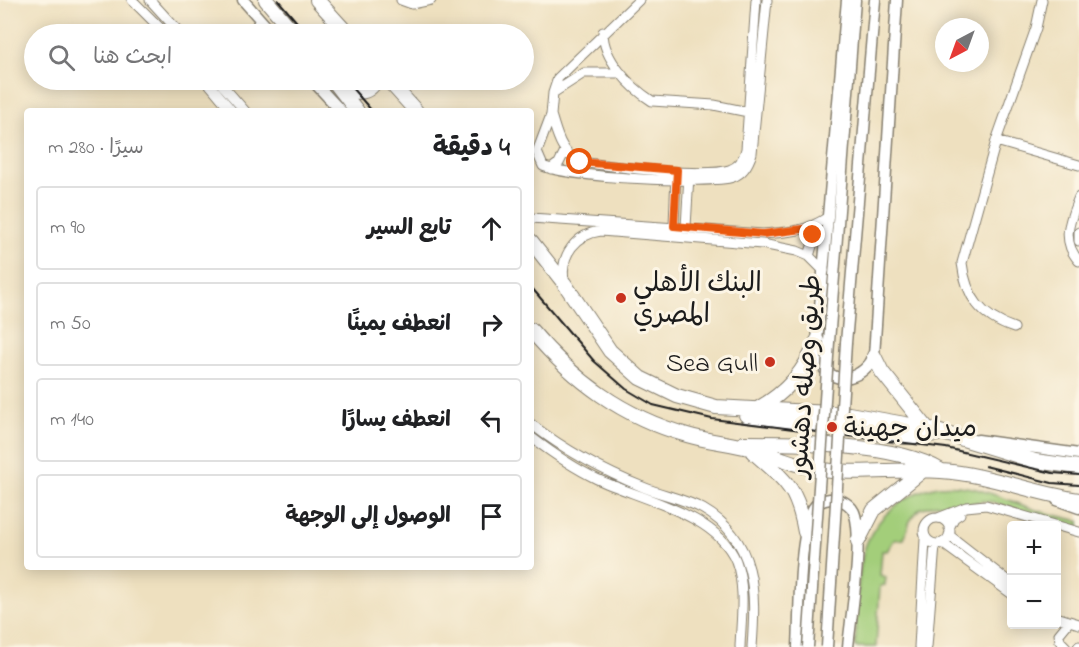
<!DOCTYPE html>
<html lang="ar">
<head>
<meta charset="utf-8">
<style>
  :root { --surface:#fff; --page:#f6f6f6; --text:#202124; --muted:#757577; --line:#e0e0e0 }
  body { margin:0; font-family:"Indie Flower","Playpen Sans Arabic",sans-serif; background:var(--page); color:var(--text); direction:rtl }
  .controls { position:absolute; right:18px; bottom:18px; display:grid; overflow:hidden; border-radius:6px; box-shadow:0 3px 15px #0003 }
  .controls button { width:54px; height:54px; display:grid; place-items:center; padding:0; border:0; border-bottom:2px solid var(--line); background:var(--surface); color:var(--text); font:30px sans-serif }
  .compass { position:absolute; left:935px; top:18px; width:54px; height:54px; border-radius:50%; background:var(--surface); box-shadow:0 3px 15px #0003; rotate:221deg }
  .stop { position:absolute; width:18px; height:18px; margin:-14px; border:4px solid #ea580c; border-radius:50%; background:#fff }
  .stop.end { background:#ea580c; border-color:#fff; box-shadow:0 2px 6px #0008 }
  .list { margin:0; padding:0; list-style:none }
  h2 { display:flex; justify-content:space-between; align-items:center; height:78px; margin:0; padding:0 24px; font-size:26px }
  h2 small { font-size:20px; font-weight:400; color:var(--muted) }
  .list li { display:grid; grid-template-columns:39px 1fr auto; gap:18px; align-items:center; box-sizing:border-box; height:84px; margin:0 12px 12px; padding:0 12px; border:2px solid var(--line); border-radius:6px }
  .list b { display:block; font-size:22px; white-space:nowrap }
  .list em { font-size:20px; font-style:normal; color:var(--muted) }
  .icon { flex:none; width:33px; height:33px; fill:none; stroke:currentColor; stroke-width:2; stroke-linecap:round; stroke-linejoin:round }
  .map { position:relative; flex:none; width:1079px; height:647px; overflow:hidden; direction:ltr }
  .search { position:absolute; background:var(--surface); box-shadow:0 3px 15px #0003; left:24px; top:24px; width:510px; height:66px; display:flex; align-items:center; gap:15px; box-sizing:border-box; padding:0 21px; border-radius:33px; color:var(--muted); font-size:22px }
  .panel { position:absolute; background:var(--surface); box-shadow:0 3px 15px #0003; left:24px; top:108px; width:510px; height:462px; border-radius:6px; direction:rtl }
  .map>svg:first-child { display:block }
  .green { fill:#a3ce7a; stroke:#60754b; stroke-width:1.5 }
  .lines { fill:none; stroke-linecap:round; stroke-linejoin:round }
  .minor-casing { stroke:#857e6e; stroke-width:11 }
  .major-casing { stroke:#857e6e; stroke-width:13 }
  .highway-casing { stroke:#857e6e; stroke-width:16 }
  .minor { stroke:#fff; stroke-width:9 }
  .major { stroke:#fff; stroke-width:10 }
  .highway { stroke:#fff; stroke-width:14 }
  .rail { stroke:#1c1c1c; stroke-width:2 }
  .major-bridge-casing { stroke:#857e6e; stroke-width:13; stroke-linecap:butt }
  .major-bridge { stroke:#fff; stroke-width:10 }
  .route { stroke:#ea580c; stroke-width:8 }
  .poi-dot { fill:#c8321e; stroke:#fcf5e5; stroke-width:2 }
  .labels { text-anchor:middle; stroke-width:6; stroke-linejoin:round; paint-order:stroke }
  .poi-label { font-size:27px; fill:#1c1c1c; stroke:#fcf5e5; text-anchor:start }
  .street-label { font-size:27px; fill:#1c1c1c; stroke:#fcf5e5 }
</style>
</head>
<body>
<div class="map">
<svg width="1079" height="647" viewBox="0 0 1079 647">
  <rect width="100%" height="100%" fill="#fcf5e5"/>
  <filter id="ink" filterUnits="userSpaceOnUse"><feTurbulence type="fractalNoise" baseFrequency=".0167" numOctaves="2"/><feDisplacementMap in="SourceGraphic" scale="12" xChannelSelector="R" yChannelSelector="G"/><feConvolveMatrix kernelMatrix="1 2 1 2 8 2 1 2 1" color-interpolation-filters="sRGB"/></filter>
  <filter id="wash" filterUnits="userSpaceOnUse"><feTurbulence type="fractalNoise" baseFrequency=".008" numOctaves="4" result="noise"/><feDisplacementMap in="SourceGraphic" scale="24" xChannelSelector="R" yChannelSelector="G"/><feGaussianBlur stdDeviation="1.35" result="paint"/><feColorMatrix in="noise" values="0 0 0 0 0 0 0 0 0 0 0 0 0 0 0 0 0 1.4 0 .05"/><feComposite in="paint" operator="in"/></filter>
  <g filter="url(#wash)">
    <rect width="100%" height="100%" fill="#eee0bf"/>
    <path class="green" d="M938,486C972,482 1001,498 1033,509C1048,514 1064,517 1079,521V529L993,502L982,501L960,506L937,504L919,509L910,521L904,539L894,540L887,551H882L880,575L886,577L885,585L880,586L876,647H855C857,619 856,581 863,554C872,519 904,493 938,486Z"/>
  </g>
  <g filter="url(#ink)">
    <g class="lines">
      <g class="minor-casing">
        <path id="minor" d="M132,0L166,34
          M150,0L181,34
          M401,0L412,4L431,0
          M639,0L558,78L553,93L551,115L537,152L543,166C565,177 710,185 733,177C744,173 749,163 752,153L767,0
          M603,32C603,59 630,87 652,101L714,105L753,113
          M206,80L232,111
          M218,80L245,111
          M553,93L584,73H621
          M551,115C557,133 560,153 580,162C609,166 705,178 729,170C739,167 744,159 746,149L756,0
          M996,141L1079,165
          M551,169L559,163L565,151
          M1079,197C1070,220 1060,240 1079,261
          M531,218L763,234C790,232 805,232 828,217
          M674,226L676,173
          M686,227L689,175
          M1079,232V241
          M809,256L813,243L811,228
          M564,280C560,255 576,234 601,231L762,244L797,251L809,256L824,271
          M1014,328C981,317 966,297 962,263L996,141L1036,28L1042,0
          M531,424C565,450 603,471 643,487C662,495 685,499 703,509C757,540 756,593 752,647
          M531,437C552,453 574,468 597,479C640,499 717,514 736,561C746,588 741,618 740,647
          M924 531a13 13 0 1 1 26 0a13 13 0 1 1-26 0Z
          M938,518L966,507L986,505L1079,532
          M949,528L954,518L960,514
          M949,535L1012,584
          M942,543L1012,594
          M1056,617L1079,624
          M919,647L925,539
          M927,647L935,545
          M1066,647L1060,641L1059,634L1068,623
          M1078,647L1079,646"/>
      </g>
      <g class="major-casing">
        <path id="major" d="M243,0L273,34
          M847,0L817,341C818,348 818,358 821,364C835,389 865,377 874,356L897,0
          M254,34L260,20
          M312,80L341,111
          M224,86L226,80
          M829,342L855,0
          M846,343L875,0
          M978,440L1079,454
          M1057,500L1079,508
          M798,647C800,609 798,545 812,511C815,504 822,500 830,499C840,498 852,504 855,515C863,542 851,616 848,647"/>
      </g>
      <g class="highway-casing">
        <path id="highway" d="M266,0L295,34
          M317,0L348,34
          M333,80L357,111
          M388,80L416,111
          M339,87C354,93 368,96 376,80
          M531,241L564,283L610,351L640,378L677,396L716,407L849,414L927,428L1035,461L1079,467
          M531,330C574,381 623,417 687,435C707,441 729,443 749,448C777,456 803,469 832,471C869,474 905,468 941,471C988,474 1032,493 1079,500
          M874,356L882,372L927,428
          M759,408C787,392 805,371 817,341
          M746,415L905,437L938,434
          M744,443C797,443 896,443 940,470
          M753,452C786,481 797,487 805,532
          M858,541L874,510L922,471"/>
      </g>
      <use href="#minor" class="minor"/>
      <use href="#major" class="major"/>
      <use href="#highway" class="highway"/>
      <path class="rail" d="M278,0L307,34
        M345,80L372,111
        M531,287L594,361L626,389L653,405L712,419L946,448L1053,473L1079,475
        M985,466L1052,483L1079,485"/>
      <g class="major-bridge-casing">
        <path id="major-bridge" d="M808,647L829,342
          M827,647L846,343"/>
      </g>
      <use href="#major-bridge" class="major-bridge"/>
    </g>
  </g>
  <g class="lines" filter="url(#ink)">
    <path class="route" d="M580,162L677,170L674,226L763,234L811,228L813,235"/>
  </g>
  <g class="poi-dot">
    <circle cx="621" cy="298" r="6"/>
    <circle cx="770" cy="362" r="6"/>
    <circle cx="832" cy="427" r="6"/>
  </g>
  <g class="labels">
    <g class="poi-label">
      <text x="633" y="291">البنك الأهلي<tspan x="633" dy="31">المصري</tspan></text>
      <text x="758" y="371" text-anchor="end">Sea Gull</text>
      <text x="844" y="436">ميدان جهينة</text>
    </g>
    <g class="street-label">
      <text transform="translate(804 376) rotate(-86)" y="9">طريق وصله دهشور</text>
    </g>
  </g>
</svg>
<div class="controls">
<button>+</button>
<button>−</button>
</div>
<svg class="compass" viewBox="-18 -18 36 36"><path d="M0-13l5 13h-10z" fill="#e53935"/><path d="M0 13l5-13h-10z" fill="#757577"/></svg>
<div class="stop" style="left:580px;top:162px"></div>
<div class="stop end" style="left:813px;top:235px"></div>
<div class="search"><svg class="icon" aria-label="search" viewBox="0 0 24 24"><circle cx="10" cy="10" r="6"/><path d="M15 15l6 6"/></svg>ابحث هنا</div>
<section class="panel">
<h2>4 دقيقة<small>سيرًا · 280 m</small></h2>
<ul class="list">
<li><svg class="icon" aria-label="ahead" viewBox="0 0 24 24"><path d="M12 20V5M6 11l6-6 6 6"/></svg><div><b>تابع السير</b></div><em>90 m</em></li>
<li><svg class="icon" aria-label="right" viewBox="0 0 24 24"><path d="M7 20v-9h11M14 6l5 5-5 5"/></svg><div><b>انعطف يمينًا</b></div><em>50 m</em></li>
<li><svg class="icon" aria-label="left" viewBox="0 0 24 24"><path d="M17 20v-9H6M10 6l-5 5 5 5"/></svg><div><b>انعطف يسارًا</b></div><em>140 m</em></li>
<li><svg class="icon" aria-label="arrive" viewBox="0 0 24 24"><path d="M6 21V4h12l-3 4 3 4H6"/></svg><div><b>الوصول إلى الوجهة</b></div></li>
</ul>
</section>
</div>
</body>
</html>
